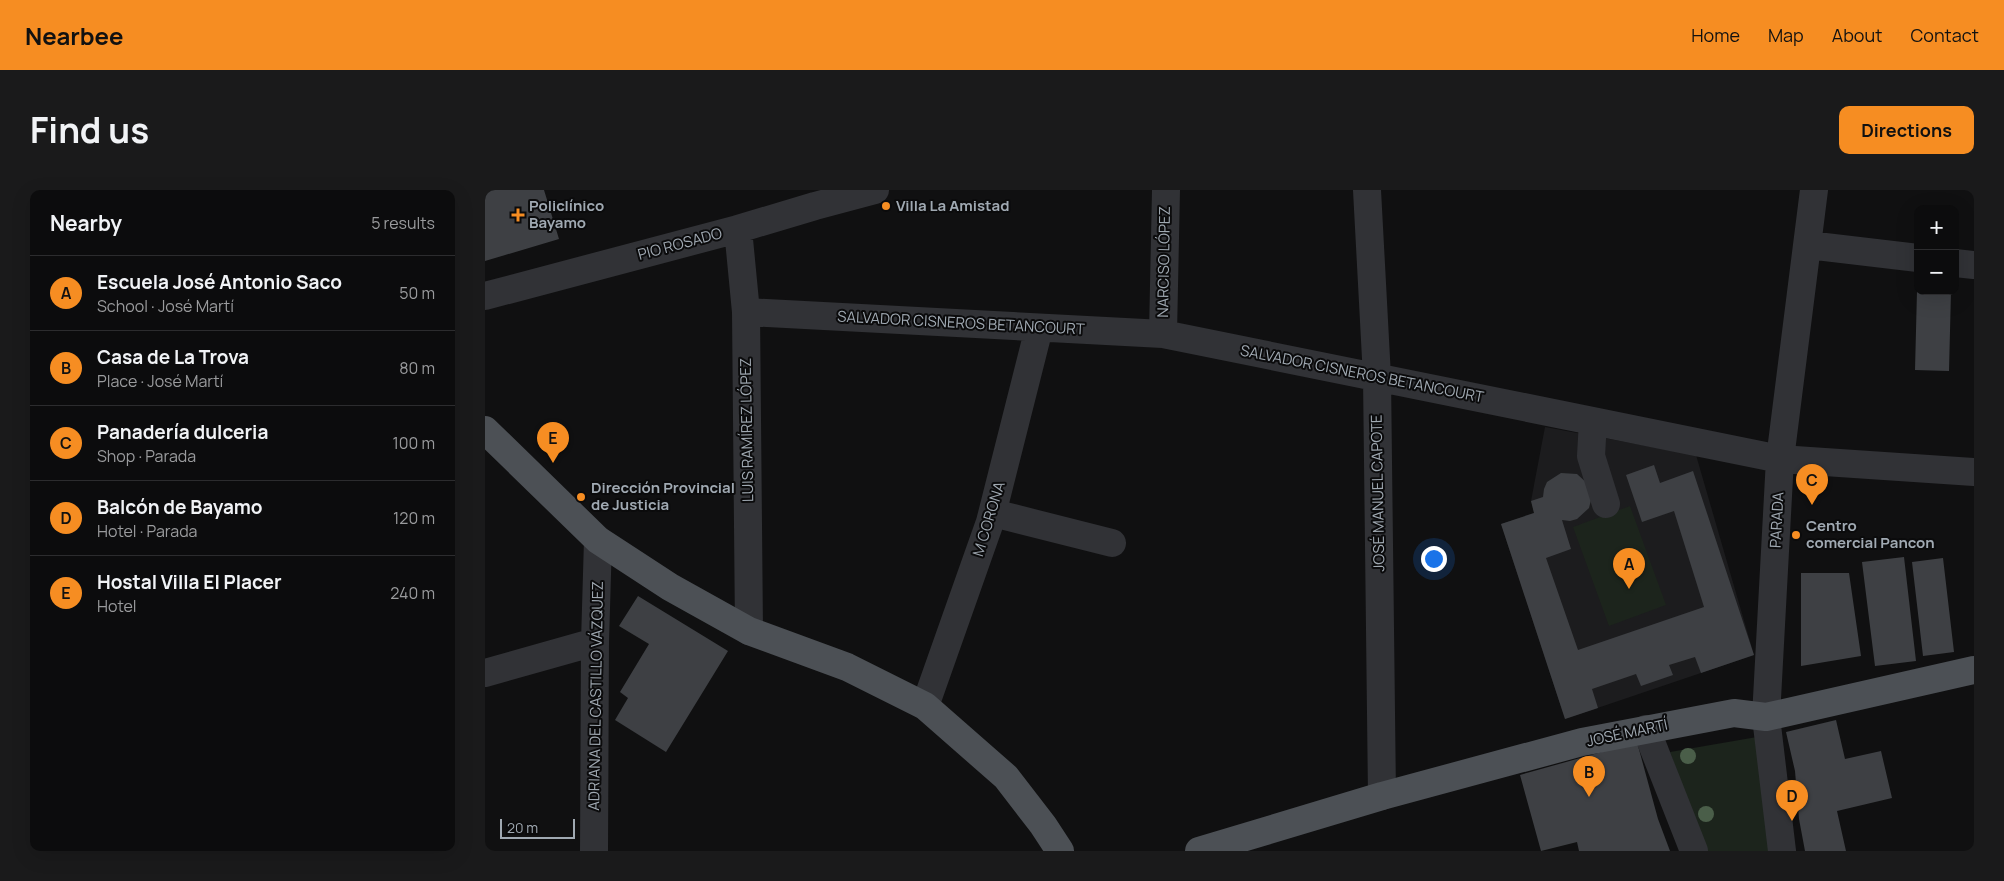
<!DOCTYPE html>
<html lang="en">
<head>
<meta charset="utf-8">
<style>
  :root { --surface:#0c0c0d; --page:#1a1a1b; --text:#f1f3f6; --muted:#9a9b9d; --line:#2c2c2e; --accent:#f68d22 }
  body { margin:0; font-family:Manrope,sans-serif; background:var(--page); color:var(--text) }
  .controls { position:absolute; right:15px; top:15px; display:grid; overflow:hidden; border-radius:10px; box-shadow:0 5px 20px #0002 }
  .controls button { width:45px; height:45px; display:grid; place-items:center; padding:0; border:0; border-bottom:1px solid var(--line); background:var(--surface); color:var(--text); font:25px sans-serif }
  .scale { position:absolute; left:15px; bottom:12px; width:75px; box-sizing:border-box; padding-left:5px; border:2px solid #a0a9b2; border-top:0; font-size:14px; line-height:18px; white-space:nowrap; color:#a0a9b2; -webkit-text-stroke:4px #0b0b0c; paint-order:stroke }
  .you { position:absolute; left:948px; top:368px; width:18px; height:18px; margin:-12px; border:4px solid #fff; border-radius:50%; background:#1a73e8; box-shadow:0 0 0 8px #1a73e833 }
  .badge { display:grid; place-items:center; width:32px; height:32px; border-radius:50%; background:var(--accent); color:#111; font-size:16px; font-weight:700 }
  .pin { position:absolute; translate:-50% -41px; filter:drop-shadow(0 1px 2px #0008) }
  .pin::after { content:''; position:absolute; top:26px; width:18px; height:15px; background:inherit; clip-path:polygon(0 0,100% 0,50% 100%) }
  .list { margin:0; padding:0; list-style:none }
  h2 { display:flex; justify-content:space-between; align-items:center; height:65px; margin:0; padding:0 20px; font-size:21px }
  h2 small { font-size:16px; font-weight:400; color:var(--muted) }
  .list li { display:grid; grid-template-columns:32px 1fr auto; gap:15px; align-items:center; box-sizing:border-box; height:75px; padding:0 20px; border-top:1px solid var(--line) }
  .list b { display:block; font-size:19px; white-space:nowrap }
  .list p { margin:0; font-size:16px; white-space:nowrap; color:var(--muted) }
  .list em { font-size:16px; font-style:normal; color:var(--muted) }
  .map { position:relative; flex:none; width:1489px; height:661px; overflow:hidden; border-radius:10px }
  header { display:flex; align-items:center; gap:30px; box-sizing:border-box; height:70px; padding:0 25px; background:var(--accent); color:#111 }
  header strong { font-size:24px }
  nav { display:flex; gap:28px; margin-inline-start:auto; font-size:18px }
  .intro { display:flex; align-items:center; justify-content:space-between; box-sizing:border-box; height:120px; padding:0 30px }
  h1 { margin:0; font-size:35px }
  .button { padding:12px 22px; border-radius:10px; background:var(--accent); color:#111; font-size:18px; font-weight:700 }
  main { display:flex; gap:30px; padding:0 30px }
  aside { flex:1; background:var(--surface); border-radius:10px; box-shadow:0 5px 20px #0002 }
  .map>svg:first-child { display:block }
  .built { fill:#1c1c1e }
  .green { fill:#1c241c }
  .building { fill:#3e4044 }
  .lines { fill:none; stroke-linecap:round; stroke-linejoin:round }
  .minor { stroke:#313236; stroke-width:28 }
  .major { stroke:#4c5055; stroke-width:28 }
  .tree { fill:#4a5e49 }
  .poi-dot { fill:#f68d22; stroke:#0b0b0c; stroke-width:2 }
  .labels { text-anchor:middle; stroke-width:4; stroke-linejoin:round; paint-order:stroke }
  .poi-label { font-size:15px; font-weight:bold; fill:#a0a9b2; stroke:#0b0b0c; text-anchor:start }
  .street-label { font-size:15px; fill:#a0a9b2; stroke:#0b0b0c }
</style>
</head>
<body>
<header>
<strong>Nearbee</strong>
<nav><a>Home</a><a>Map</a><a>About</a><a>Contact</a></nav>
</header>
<div class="intro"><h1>Find us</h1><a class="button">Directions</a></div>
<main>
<aside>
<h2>Nearby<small>5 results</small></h2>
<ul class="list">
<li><span class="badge">A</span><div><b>Escuela José Antonio Saco</b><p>School · José Martí</p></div><em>50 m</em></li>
<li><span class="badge">B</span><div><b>Casa de La Trova</b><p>Place · José Martí</p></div><em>80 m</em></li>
<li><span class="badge">C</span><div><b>Panadería dulceria</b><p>Shop · Parada</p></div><em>100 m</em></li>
<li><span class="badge">D</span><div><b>Balcón de Bayamo</b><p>Hotel · Parada</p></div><em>120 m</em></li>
<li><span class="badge">E</span><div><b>Hostal Villa El Placer</b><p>Hotel</p></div><em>240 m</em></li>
</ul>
</aside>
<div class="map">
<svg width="1489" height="661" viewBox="0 0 1489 661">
  <rect width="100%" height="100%" fill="#101011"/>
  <path class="built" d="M1060,237L1211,265L1269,465L1080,529L1016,334L1049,323L1046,311Z"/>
  <path class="green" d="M1145,316L1181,415L1124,436L1088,337Z
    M1272,547L1286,661H1221L1185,562Z"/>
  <path class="building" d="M0,0H59L74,49L0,71Z
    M1432,101H1466L1464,181L1430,180Z
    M1169,275L1175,293L1208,281L1269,465L1216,483L1210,467L1184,475L1188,485L1156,496L1151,484L1107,499L1113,518L1080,529L1016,334L1049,323L1046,311L1058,307L1059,299L1062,292L1076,283L1092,284L1104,295L1106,310L1104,318L1092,329L1085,331L1077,330L1086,359L1061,368L1093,460L1219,417L1189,321L1157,332L1141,285Z
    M1419,367L1431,471L1390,476L1377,372Z
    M1458,368L1469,462L1438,466L1427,372Z
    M1316,383H1364L1376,466L1316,476Z
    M153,406L243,461L181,562L130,530L143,508L135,502L164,454L134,436Z
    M1351,530L1360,569L1396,561L1407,608L1352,621L1361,661H1320L1314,629L1310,581L1301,542Z
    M1152,552L1173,629L1185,661H1094L1092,652L1056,661L1035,585Z"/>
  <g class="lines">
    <path class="minor" d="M882,0L892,187L897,606
      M253,39L261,122L264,441
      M1323,55L1433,68
      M1470,73L1489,75
      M0,106L253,39L330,16L390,0
      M261,122L678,144L1295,269L1489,282
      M678,144L681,0
      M1108,231L1106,266L1121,314
      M508,323L627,353
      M0,483L110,452
      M440,516L505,332L554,138
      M1161,539L1209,661
      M109,661L110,452L113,350
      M1297,661L1281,527L1295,269L1329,0"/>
    <path class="major" d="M0,240L113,350L185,397L264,441L362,477L440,516L521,587L558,635L575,661
      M714,661L897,606L1097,552L1249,523L1281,527L1489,480"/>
  </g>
  <g class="tree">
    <circle cx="1203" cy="566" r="8"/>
    <circle cx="1221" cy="624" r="8"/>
  </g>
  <g class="poi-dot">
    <circle cx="401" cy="16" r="5"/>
    <path d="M30.5 17.5h5v5h5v5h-5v5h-5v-5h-5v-5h5z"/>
    <circle cx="96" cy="307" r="5"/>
    <circle cx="1311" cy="345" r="5"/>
  </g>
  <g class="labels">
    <g class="poi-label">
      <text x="44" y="21">Policlínico<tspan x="44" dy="17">Bayamo</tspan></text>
      <text x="411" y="21">Villa La Amistad</text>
      <text x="106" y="303">Dirección Provincial<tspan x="106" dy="17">de Justicia</tspan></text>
      <text x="1321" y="341">Centro<tspan x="1321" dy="17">comercial Pancon</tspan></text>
    </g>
    <g class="street-label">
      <text transform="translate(195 54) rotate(-15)" y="5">PIO ROSADO</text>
      <text transform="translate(679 72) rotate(-89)" y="5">NARCISO LÓPEZ</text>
      <text transform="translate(476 133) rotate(3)" y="5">SALVADOR CISNEROS BETANCOURT</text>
      <text transform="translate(877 184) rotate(11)" y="5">SALVADOR CISNEROS BETANCOURT</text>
      <text transform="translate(262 240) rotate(-91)" y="5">LUIS RAMÍREZ LÓPEZ</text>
      <text transform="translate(893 303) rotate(-91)" y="5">JOSÉ MANUEL CAPOTE</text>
      <text transform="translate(504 329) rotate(-73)" y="5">M CORONA</text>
      <text transform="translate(1292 330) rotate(-87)" y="5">PARADA</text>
      <text transform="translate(111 506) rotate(-89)" y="5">ADRIANA DEL CASTILLO VÁZQUEZ</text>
      <text transform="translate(1142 543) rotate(-12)" y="5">JOSÉ MARTÍ</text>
    </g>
  </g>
</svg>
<div class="controls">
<button>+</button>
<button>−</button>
</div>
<div class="scale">20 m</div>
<div class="you"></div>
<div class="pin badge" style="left:1144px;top:399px">A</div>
<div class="pin badge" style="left:1104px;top:607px">B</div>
<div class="pin badge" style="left:1327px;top:315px">C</div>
<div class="pin badge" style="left:1307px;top:631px">D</div>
<div class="pin badge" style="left:68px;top:273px">E</div>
</div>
</main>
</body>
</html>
